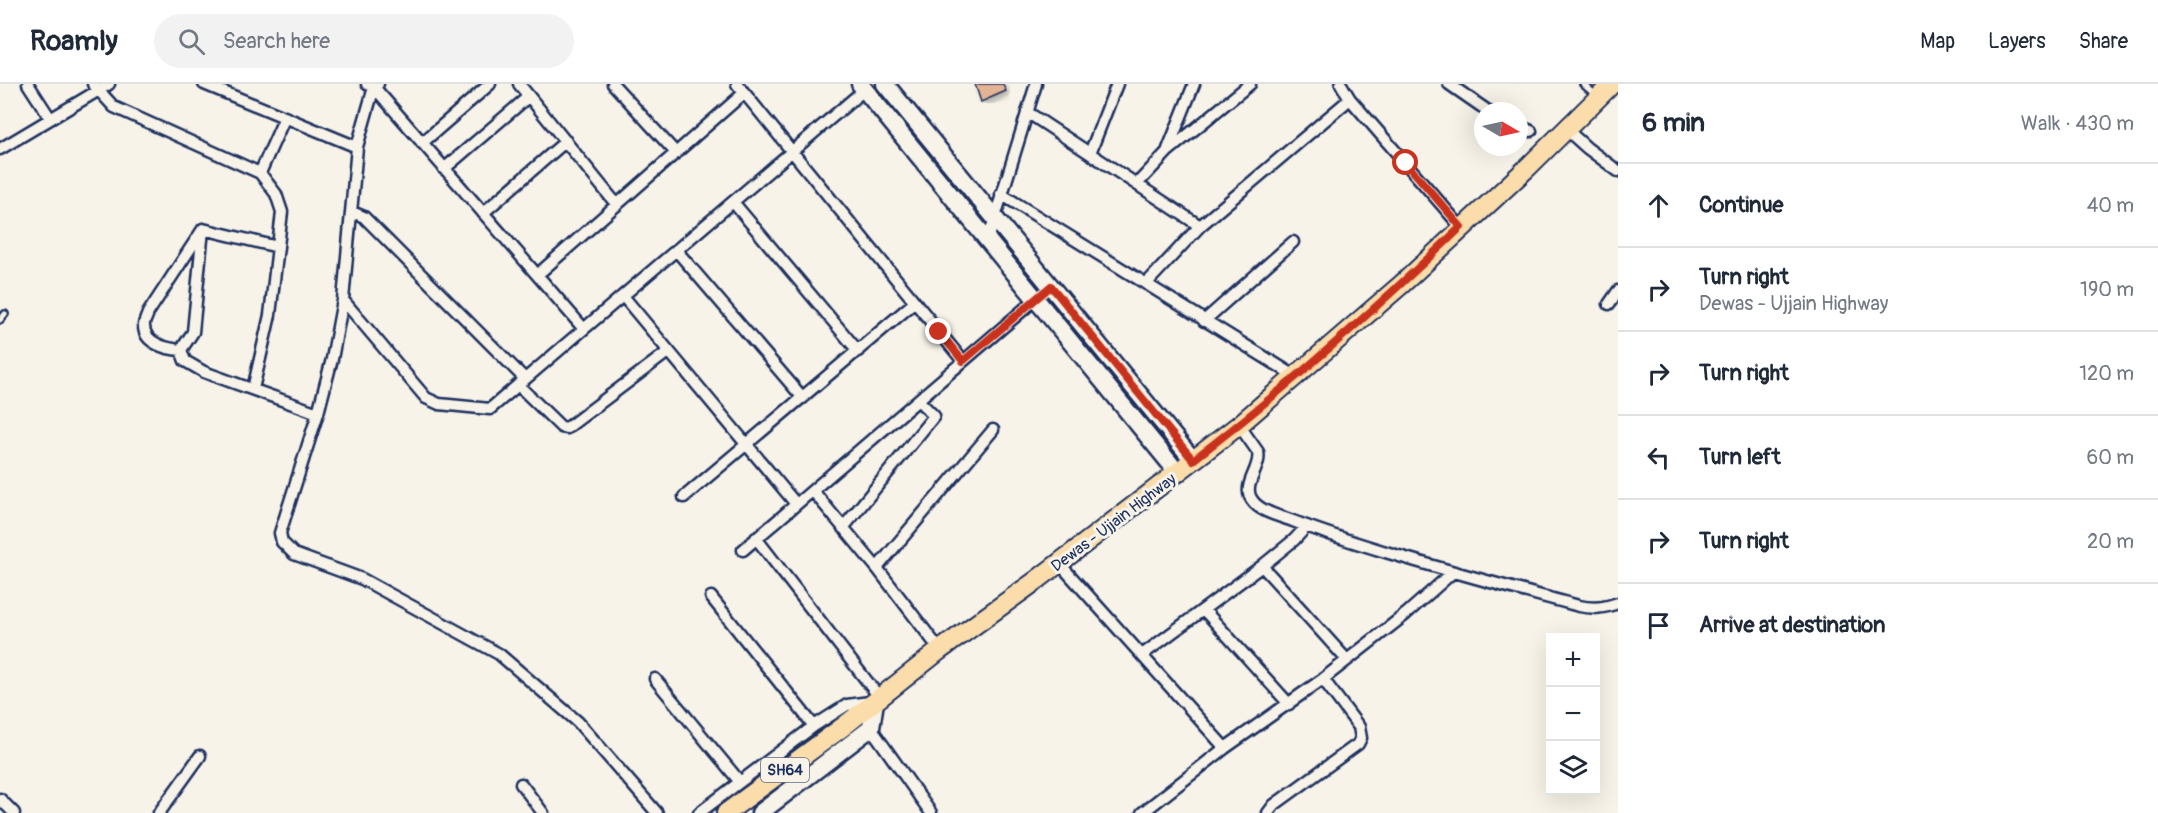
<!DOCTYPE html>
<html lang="en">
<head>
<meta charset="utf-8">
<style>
  :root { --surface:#fff; --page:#f2f2f3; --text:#1f2937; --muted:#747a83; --line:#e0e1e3 }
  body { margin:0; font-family:Pangolin,sans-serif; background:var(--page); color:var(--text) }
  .controls { position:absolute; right:18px; bottom:18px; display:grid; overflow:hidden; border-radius:0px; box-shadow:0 6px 24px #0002 }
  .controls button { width:54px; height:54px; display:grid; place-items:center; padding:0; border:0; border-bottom:2px solid var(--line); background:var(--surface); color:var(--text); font:30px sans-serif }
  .compass { position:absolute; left:1474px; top:18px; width:54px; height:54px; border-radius:50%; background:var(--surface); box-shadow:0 6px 24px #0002; rotate:99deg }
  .stop { position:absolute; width:18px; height:18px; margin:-14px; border:4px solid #c8321e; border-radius:50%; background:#fff }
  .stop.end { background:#c8321e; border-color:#fff; box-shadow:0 2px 6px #0008 }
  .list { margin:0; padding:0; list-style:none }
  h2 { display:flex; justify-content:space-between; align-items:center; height:78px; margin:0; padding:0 24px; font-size:26px }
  h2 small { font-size:20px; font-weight:400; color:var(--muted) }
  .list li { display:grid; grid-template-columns:39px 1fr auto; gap:18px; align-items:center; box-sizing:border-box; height:84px; padding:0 24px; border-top:2px solid var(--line) }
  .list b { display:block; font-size:22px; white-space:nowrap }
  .list p { margin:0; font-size:20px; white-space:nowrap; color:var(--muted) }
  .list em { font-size:20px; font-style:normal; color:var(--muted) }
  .icon { flex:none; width:33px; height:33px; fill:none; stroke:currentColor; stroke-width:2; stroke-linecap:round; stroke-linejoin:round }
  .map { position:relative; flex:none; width:1618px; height:729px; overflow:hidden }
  header { display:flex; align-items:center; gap:36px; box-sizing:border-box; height:84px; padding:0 30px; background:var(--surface); border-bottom:2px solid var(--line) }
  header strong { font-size:28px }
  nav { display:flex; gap:33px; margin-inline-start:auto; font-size:21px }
  .search { width:420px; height:54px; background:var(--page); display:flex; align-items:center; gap:15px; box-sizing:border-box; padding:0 21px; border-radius:33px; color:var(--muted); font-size:22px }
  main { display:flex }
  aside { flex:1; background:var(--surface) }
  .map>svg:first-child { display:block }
  .building { fill:#e3b394; stroke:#1b2f5e; stroke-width:1.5; filter:url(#shadow) }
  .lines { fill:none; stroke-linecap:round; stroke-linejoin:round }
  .lane-casing { stroke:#1b2f5e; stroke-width:10 }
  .street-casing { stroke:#1b2f5e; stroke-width:15 }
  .secondary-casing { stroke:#1b2f5e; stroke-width:21 }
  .primary-casing { stroke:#1b2f5e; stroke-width:22 }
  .lane { stroke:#f7f3e8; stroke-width:5 }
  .street { stroke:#f7f3e8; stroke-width:10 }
  .secondary { stroke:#f7f3e8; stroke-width:16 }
  .primary { stroke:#faddab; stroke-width:18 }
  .route { stroke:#c8321e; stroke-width:8 }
  .labels { text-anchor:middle; stroke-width:6; stroke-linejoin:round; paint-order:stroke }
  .shield { fill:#f7f3e8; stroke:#5d6a87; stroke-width:1.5 }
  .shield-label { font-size:15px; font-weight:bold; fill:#1b2f5e }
  .street-label { font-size:16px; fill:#1b2f5e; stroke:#f7f3e8 }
</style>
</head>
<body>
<header>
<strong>Roamly</strong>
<div class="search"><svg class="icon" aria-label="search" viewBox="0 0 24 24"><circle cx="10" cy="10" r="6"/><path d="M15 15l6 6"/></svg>Search here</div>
<nav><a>Map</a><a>Layers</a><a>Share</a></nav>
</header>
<main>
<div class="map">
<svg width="1618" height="729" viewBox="0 0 1618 729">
  <defs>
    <filter id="shadow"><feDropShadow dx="4" dy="4" stdDeviation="3" flood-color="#0004"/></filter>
  </defs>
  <rect width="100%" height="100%" fill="#f7f3e8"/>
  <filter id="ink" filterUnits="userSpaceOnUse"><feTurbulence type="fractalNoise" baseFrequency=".0167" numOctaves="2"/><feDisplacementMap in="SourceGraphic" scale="12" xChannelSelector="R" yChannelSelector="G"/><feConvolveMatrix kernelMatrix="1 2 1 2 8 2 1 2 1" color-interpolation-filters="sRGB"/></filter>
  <g filter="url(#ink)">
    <path class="building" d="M975,0H1003L1006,7L981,18Z"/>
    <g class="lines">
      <g class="lane-casing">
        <path id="lane" d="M1583,0L1597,12
          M0,236L5,230"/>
      </g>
      <g class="street-casing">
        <path id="street" d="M28,0L50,34
          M93,0L114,23L260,89L276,110L282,128L270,231L253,305
          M204,0L357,63
          M367,0L374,3L584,245
          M378,0L374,3L357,63L343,216L332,275L318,329L280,449L282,458L294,470L362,495L499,570L578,638L657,729
          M519,0L617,121
          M613,0L676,69
          M737,0L963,277
          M1341,0L1350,15L1461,143
          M1449,0L1488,27
          M1027,28L1200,142
          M1519,42L1531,47
          M1566,45L1587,64L1618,87
          M422,59L490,0
          M0,65L109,0
          M1168,65L1194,0
          M1090,69L1117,0
          M444,85L529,12
          M260,89L285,33
          M1137,100L1167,68L1250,0
          M1001,110L1295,292
          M733,118L858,267
          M352,128L364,133L525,295
          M483,129L566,57
          M203,145L193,248L181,266C168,265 144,260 144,242C143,239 147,233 148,229Z
          M203,145L278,163
          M988,156L1036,0
          M676,166L803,314
          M537,191L744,9
          M1146,200L1200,142L1350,15
          M623,212L796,420
          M343,216L426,314L439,320L490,325L864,6
          M1609,220L1618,207
          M1204,237L1293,158
          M181,266L185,277L204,288L318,329
          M518,301L561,343L567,344L669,267
          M1239,341L1258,368C1262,384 1241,401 1252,416C1260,428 1280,432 1293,437C1324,449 1356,459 1389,469C1452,488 1515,505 1579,522C1594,525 1604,524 1618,519
          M813,407L877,484L940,566
          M684,413L915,218
          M843,444L934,332L918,316
          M756,454L880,614
          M743,466L1051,202
          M1059,479L1225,664
          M1262,482L1347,576
          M877,484L993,346
          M711,513L814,642
          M1204,526L1289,620
          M1142,571L1262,482L1294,456L1307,442
          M655,595L740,698
          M871,644L931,729
          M521,700L543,729
          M0,715L14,729
          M159,729L200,672
          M699,729L814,642L847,621L870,618
          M1142,729L1225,664L1323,595L1406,530L1452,489
          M1268,729L1274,721L1358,660L1361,654L1359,643L1323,595"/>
      </g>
      <g class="secondary-casing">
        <path id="secondary" d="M860,0L1178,389
          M885,0L1193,376
          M760,729L871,644L875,618"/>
      </g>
      <g class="primary-casing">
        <path id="primary" d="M726,729L844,642L940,566L1037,496L1239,341L1402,200L1526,85L1612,0"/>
      </g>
      <use href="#lane" class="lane"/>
      <use href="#street" class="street"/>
      <use href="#secondary" class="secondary"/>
      <use href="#primary" class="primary"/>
    </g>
  </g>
  <g class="lines" filter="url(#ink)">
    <path class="route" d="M939,248L963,277L1051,202L1193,376C1287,304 1376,225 1461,143L1406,79"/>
  </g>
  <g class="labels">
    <rect class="shield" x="761" y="674" width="48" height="24" rx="4.5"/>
    <g class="shield-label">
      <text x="785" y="691">SH64</text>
    </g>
    <g class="street-label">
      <text transform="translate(1113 438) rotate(-37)" y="6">Dewas - Ujjain Highway</text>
    </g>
  </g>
</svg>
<div class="controls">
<button>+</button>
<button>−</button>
<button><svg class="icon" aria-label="layers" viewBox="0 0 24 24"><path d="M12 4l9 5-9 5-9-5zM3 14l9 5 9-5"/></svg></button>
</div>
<svg class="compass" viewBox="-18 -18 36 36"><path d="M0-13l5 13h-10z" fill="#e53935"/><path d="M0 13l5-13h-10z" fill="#747a83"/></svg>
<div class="stop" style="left:1406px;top:79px"></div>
<div class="stop end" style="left:939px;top:248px"></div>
</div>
<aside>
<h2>6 min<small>Walk · 430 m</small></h2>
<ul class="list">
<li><svg class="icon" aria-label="ahead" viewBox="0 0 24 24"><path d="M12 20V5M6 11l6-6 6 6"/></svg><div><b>Continue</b></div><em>40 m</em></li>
<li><svg class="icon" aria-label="right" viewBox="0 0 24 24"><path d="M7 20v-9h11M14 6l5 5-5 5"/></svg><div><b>Turn right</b><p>Dewas - Ujjain Highway</p></div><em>190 m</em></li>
<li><svg class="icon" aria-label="right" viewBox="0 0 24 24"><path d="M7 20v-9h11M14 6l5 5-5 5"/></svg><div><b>Turn right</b></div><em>120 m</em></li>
<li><svg class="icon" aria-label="left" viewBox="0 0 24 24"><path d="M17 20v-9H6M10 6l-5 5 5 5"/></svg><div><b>Turn left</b></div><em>60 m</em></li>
<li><svg class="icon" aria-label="right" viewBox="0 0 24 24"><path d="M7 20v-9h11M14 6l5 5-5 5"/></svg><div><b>Turn right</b></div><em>20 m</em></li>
<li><svg class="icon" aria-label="arrive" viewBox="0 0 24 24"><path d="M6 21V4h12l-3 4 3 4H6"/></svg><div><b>Arrive at destination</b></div></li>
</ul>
</aside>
</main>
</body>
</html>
